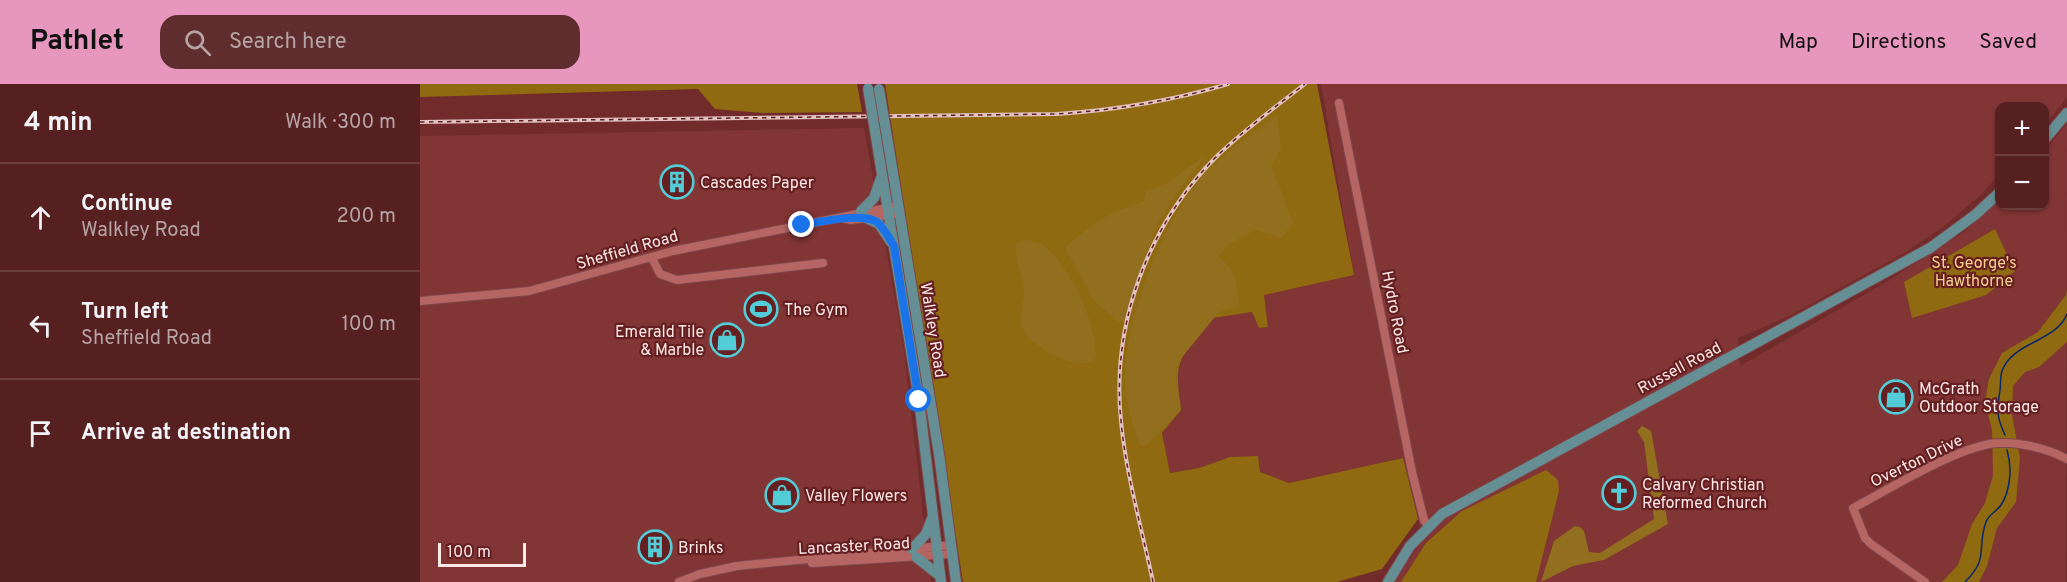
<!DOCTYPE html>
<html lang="en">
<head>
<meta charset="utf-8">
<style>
  :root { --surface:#562020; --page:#5f2d2d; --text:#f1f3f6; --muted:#b6a3a5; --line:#6c3e3e; --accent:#e797bd }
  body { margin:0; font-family:Overpass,sans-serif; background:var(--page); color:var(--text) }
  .controls { position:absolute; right:18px; top:18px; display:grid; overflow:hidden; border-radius:12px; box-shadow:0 2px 4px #0004 }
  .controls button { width:54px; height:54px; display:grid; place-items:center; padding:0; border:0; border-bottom:2px solid var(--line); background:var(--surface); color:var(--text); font:30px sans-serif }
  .scale { position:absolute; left:18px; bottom:15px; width:88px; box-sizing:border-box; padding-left:6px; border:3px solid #fce9e8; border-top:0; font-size:16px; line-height:21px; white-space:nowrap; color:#fce9e8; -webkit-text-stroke:4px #661f21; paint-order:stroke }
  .stop { position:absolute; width:18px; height:18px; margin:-14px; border:4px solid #1a73e8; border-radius:50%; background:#fff }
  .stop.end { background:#1a73e8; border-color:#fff; box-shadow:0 2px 6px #0008 }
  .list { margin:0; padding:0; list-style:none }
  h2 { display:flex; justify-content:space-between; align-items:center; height:78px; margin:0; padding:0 24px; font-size:26px }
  h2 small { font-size:20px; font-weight:400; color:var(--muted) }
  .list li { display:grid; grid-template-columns:39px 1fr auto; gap:18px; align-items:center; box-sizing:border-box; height:108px; padding:0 24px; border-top:2px solid var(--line) }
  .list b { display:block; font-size:22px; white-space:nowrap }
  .list p { margin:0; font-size:20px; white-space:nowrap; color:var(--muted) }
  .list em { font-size:20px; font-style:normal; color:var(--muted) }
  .icon { flex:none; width:33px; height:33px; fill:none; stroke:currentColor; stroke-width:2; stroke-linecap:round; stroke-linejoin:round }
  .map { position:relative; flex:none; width:1647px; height:498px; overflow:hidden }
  header { display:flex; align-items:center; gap:36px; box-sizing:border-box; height:84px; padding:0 30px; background:var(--accent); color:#111 }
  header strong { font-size:28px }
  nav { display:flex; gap:33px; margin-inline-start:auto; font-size:21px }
  .search { width:420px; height:54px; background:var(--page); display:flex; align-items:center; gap:15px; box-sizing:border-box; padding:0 21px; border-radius:18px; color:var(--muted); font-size:22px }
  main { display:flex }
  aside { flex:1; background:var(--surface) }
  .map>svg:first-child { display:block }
  .built { fill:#823535 }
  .green { fill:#8f6a10 }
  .forest { fill:#926e1f }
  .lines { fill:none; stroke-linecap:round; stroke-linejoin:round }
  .stream { stroke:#06276e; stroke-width:1.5 }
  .minor-casing { stroke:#7f464a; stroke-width:10 }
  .major-casing { stroke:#7f464a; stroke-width:12 }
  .minor { stroke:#b56663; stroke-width:8 }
  .major { stroke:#658f94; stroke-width:10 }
  .rail-casing { stroke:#e0c2c1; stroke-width:4 }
  .rail { stroke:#661f21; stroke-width:1.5; stroke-dasharray:4.5; stroke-linecap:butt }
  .major-bridge-casing { stroke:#7f464a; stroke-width:12; stroke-linecap:butt }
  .major-bridge { stroke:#658f94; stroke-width:10 }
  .route { stroke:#1a73e8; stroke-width:8 }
  .labels { text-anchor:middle; stroke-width:4.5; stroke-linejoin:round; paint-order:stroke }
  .poi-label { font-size:16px; fill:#fce9e8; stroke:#661f21; text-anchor:start }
  .street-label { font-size:16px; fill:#fce9e8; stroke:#661f21 }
  .park-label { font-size:16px; fill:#f6d18d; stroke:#661f21 }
</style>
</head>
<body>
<header>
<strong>Pathlet</strong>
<div class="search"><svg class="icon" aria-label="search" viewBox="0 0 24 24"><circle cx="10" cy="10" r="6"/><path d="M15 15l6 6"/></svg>Search here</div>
<nav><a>Map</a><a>Directions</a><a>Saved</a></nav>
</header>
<main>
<aside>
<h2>4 min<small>Walk · 300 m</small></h2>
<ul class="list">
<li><svg class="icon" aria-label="ahead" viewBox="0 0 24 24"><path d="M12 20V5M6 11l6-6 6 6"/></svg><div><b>Continue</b><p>Walkley Road</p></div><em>200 m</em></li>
<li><svg class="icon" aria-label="left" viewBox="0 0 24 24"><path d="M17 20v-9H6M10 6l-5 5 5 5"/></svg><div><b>Turn left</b><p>Sheffield Road</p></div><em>100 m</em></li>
<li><svg class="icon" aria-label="arrive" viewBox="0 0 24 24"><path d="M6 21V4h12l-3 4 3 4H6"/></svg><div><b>Arrive at destination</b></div></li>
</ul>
</aside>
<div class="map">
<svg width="1647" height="498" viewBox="0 0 1647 498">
  <rect width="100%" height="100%" fill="#722b2b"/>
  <path class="built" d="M901,0H1647V13L1625,41L1624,22H1580L1579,90L1562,110L1523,143L1486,168L1369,232L1318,254L1320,282L1468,197L1544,148L1579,116L1580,122H1624L1625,67L1647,39L1646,498H974L1003,455L983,374L869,399L840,388L838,373H810L779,384L750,389L742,349L761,326L756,291L759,277L793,234L832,228L839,244L848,243L844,211L934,191Z
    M444,44L483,259L511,498H0V52Z"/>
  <path class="green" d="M0,0H437L442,28L343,29L295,25L278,5L0,13Z
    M465,0H897L934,191L844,211L848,243L839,244L832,228L793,234C760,275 753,272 761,326L742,349L750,389L779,384L810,373L838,372L840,388L869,399L983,374L998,435L962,485L917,498H543Z
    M1575,145L1595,187L1566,211L1492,234L1484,198Z
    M1647,205V258L1619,283L1605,288L1593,302L1592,331L1600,374L1596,418L1577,444L1567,482L1559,498H1522L1538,481L1552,440L1565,419L1573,391L1572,346L1565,318L1569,295L1582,269L1618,248L1646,211Z
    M1126,386L1138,396L1139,407L1116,498H981L1006,459L1042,427Z"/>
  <path class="forest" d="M857,31L861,63L852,82L873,139L862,154L835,146L806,162L799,173C817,187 817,200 819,222L799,228L759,277L756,291L761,326L727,361H719C714,341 706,323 705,303C702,240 740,144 780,95C801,70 831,50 857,31Z
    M786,71L756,110L737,142L705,238H699L674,217L645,164C671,139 689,129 723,118L726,107L744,101Z
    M603,156C609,157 616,157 621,160C649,177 678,242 676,274C661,291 609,262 603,245C598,232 605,218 604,204C603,187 593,179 597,159Z
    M1222,342L1231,347L1248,440L1184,476L1153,482L1121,498L1134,457L1155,442L1160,443L1164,447L1169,468L1180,469L1234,435L1224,358L1217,347Z"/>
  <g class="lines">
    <path class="stream" d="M1585,351C1576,332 1577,326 1580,306C1581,300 1580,293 1582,287C1592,258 1636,258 1647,230
      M1545,498C1570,473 1556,466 1566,438C1568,431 1577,427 1581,421C1591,406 1592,382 1587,366"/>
    <g class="minor-casing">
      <path id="minor" d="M919,19L992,388L1004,436L1008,442
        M422,134L431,136L475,130
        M232,174L240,190L257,196L403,179
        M0,217L109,207L253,167L472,123
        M392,479L532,470
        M259,498L280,490L317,482L531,461
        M1505,498L1451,460L1445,454L1433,424C1468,406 1543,359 1580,359C1602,358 1628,365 1647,375"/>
    </g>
    <g class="major-casing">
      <path id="major" d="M1624,56L1647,29
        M471,77L519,370L536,498
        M460,78L499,316L521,498
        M441,127L454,114L461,94
        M446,134L459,140L471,158
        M492,465L506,450L512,434
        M496,473L520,492
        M968,498L990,462L1022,430L1510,164L1555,131L1580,108"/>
    </g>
    <use href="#minor" class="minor"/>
    <use href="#major" class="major"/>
    <g class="rail-casing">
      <path id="rail" d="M0,38L637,30C696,26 751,17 808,0
        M733,498C722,445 706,391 701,337C691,240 728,141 797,72C824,46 855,23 885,0"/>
    </g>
    <use href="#rail" class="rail"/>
    <g class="major-bridge-casing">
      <path id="major-bridge" d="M448,4L460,78
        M459,5L471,77"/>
    </g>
    <use href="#major-bridge" class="major-bridge"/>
  </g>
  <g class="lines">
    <path class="route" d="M382,141C399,138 443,128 457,138C464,144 469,154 474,162L499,316"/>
  </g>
  <defs>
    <g id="building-ring" transform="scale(1.725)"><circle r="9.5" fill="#661f21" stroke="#52ccd6" stroke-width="1.5"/><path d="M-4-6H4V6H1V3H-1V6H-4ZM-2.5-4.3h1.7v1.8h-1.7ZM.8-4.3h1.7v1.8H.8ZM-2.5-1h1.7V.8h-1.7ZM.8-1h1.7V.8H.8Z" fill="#52ccd6"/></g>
    <g id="stadium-ring" transform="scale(1.725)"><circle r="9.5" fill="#661f21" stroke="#52ccd6" stroke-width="1.5"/><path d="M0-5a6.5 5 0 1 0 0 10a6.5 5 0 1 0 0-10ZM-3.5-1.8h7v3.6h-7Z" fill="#52ccd6"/></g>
    <g id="shop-ring" transform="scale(1.725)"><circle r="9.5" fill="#661f21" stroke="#52ccd6" stroke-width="1.5"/><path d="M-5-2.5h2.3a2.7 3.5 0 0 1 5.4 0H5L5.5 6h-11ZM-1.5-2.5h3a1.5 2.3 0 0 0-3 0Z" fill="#52ccd6"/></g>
    <g id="church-ring" transform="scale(1.725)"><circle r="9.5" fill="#661f21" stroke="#52ccd6" stroke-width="1.5"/><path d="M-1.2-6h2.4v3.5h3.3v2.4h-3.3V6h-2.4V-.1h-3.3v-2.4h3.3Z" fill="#52ccd6"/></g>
  </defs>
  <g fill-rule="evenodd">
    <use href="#building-ring" x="257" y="98"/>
    <use href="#stadium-ring" x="341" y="225"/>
    <use href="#shop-ring" x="307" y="256"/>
    <use href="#shop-ring" x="1476" y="313"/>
    <use href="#church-ring" x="1199" y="409"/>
    <use href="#shop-ring" x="362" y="411"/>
    <use href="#building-ring" x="235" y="463"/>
  </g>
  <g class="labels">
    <g class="poi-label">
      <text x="280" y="104">Cascades Paper</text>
      <text x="364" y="231">The Gym</text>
      <text x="284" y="253" text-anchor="end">Emerald Tile<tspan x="284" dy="18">&amp; Marble</tspan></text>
      <text x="1499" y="310">McGrath<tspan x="1499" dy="18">Outdoor Storage</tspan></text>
      <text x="1222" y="406">Calvary Christian<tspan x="1222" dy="18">Reformed Church</tspan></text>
      <text x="385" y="417">Valley Flowers</text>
      <text x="258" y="469">Brinks</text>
    </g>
    <g class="street-label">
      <text transform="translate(207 165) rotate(-16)" y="6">Sheffield Road</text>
      <text transform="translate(976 228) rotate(79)" y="6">Hydro Road</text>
      <text transform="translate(514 246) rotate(81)" y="6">Walkley Road</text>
      <text transform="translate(1259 283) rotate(-28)" y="6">Russell Road</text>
      <text transform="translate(1496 376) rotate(-26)" y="6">Overton Drive</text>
      <text transform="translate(434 461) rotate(-3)" y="6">Lancaster Road</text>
    </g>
    <g class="park-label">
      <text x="1554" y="184">St. George's<tspan x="1554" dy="18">Hawthorne</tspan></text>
    </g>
  </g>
</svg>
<div class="controls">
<button>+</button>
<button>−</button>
</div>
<div class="scale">100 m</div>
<div class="stop" style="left:499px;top:316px"></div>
<div class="stop end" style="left:382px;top:141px"></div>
</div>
</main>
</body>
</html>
